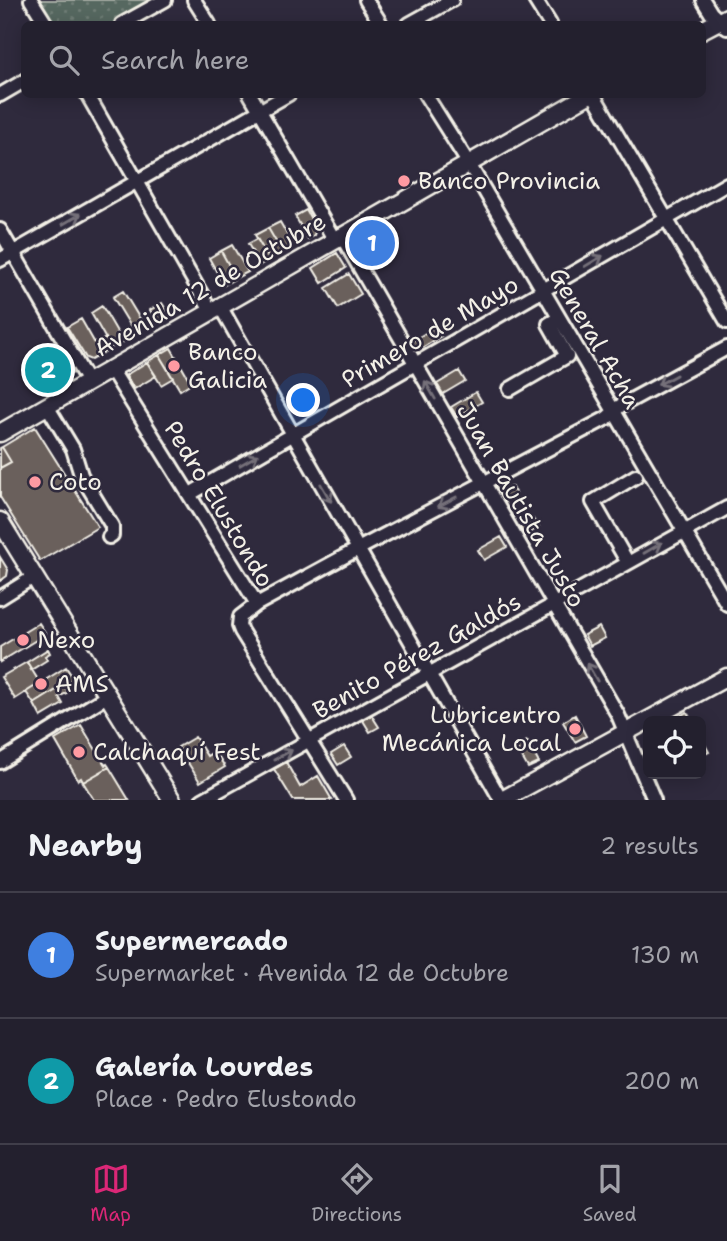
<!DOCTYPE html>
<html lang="en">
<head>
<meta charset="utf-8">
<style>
  :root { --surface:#23202e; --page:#2b2836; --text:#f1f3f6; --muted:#a3a3aa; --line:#403e4a; --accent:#db2777 }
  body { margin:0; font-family:"Shantell Sans",sans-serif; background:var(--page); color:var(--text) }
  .controls { position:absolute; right:21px; bottom:21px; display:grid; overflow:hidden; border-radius:10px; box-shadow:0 4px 18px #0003 }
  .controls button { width:63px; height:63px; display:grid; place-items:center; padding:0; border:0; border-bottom:2px solid var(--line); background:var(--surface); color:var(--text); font:35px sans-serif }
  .you { position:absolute; left:304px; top:401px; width:24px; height:24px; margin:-18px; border:5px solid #fff; border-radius:50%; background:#1a73e8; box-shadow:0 0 0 10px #1a73e833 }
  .badge { display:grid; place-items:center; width:46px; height:46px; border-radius:50%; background:var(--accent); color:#fff; font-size:23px; font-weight:700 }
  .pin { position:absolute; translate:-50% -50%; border:4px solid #fff; box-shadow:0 2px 7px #0006 }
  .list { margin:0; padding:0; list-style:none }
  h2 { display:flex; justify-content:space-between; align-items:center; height:91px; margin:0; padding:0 28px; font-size:30px }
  h2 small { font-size:23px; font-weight:400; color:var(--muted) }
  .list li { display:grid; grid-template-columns:46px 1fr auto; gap:21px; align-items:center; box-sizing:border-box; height:126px; padding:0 28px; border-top:2px solid var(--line) }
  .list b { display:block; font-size:26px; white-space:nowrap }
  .list p { margin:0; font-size:23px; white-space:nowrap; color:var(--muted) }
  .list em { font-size:23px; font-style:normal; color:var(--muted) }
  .icon { flex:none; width:38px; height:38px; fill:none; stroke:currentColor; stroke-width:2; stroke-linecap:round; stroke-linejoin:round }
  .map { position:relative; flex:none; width:727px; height:800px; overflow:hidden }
  .search { position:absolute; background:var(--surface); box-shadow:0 4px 18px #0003; left:21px; right:21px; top:21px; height:77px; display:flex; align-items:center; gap:18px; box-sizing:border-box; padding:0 24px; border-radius:10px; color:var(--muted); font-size:26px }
  .sheet { height:343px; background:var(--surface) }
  nav { display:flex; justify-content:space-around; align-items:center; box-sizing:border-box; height:98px; border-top:2px solid var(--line); background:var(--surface); font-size:19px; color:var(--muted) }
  nav a { display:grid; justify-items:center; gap:4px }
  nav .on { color:var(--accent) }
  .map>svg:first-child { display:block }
  .park { fill:url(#park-dots); stroke:#a6aca4; stroke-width:2 }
  .building { fill:#6b605b; stroke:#f4f1e8; stroke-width:2 }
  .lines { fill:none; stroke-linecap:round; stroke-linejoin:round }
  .minor-casing { stroke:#f4f1e8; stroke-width:18 }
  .major-casing { stroke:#f4f1e8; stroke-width:21 }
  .minor { stroke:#2f2a3d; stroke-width:12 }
  .major { stroke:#2f2a3d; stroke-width:16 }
  .oneway { stroke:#747079 }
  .poi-dot { fill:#ff9aa2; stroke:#2f2a3d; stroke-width:2.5 }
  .labels { text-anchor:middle; stroke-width:5; stroke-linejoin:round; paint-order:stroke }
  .poi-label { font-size:24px; fill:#f4f1e8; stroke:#2f2a3d; text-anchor:start }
  .street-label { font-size:24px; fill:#f4f1e8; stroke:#2f2a3d }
</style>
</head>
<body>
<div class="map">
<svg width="727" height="800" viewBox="0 0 727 800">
  <defs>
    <pattern id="park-dots" width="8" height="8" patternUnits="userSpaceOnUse" patternTransform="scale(1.75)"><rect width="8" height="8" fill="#576860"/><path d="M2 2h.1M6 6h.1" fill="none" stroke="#707e77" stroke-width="1.8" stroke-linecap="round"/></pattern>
  </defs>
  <rect width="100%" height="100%" fill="#2f2a3d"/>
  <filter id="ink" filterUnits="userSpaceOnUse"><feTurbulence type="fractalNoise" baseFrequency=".0143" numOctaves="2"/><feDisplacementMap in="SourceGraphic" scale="14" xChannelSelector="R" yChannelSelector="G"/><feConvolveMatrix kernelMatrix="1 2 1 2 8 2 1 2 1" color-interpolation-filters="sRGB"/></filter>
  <g filter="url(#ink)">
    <path class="park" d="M40,0H157L114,24H51L38,1Z"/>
    <path class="building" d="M306,210L316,228L314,235L308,239L295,216Z
      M280,222L293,245L282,252L268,228Z
      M268,228L282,252L269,259L255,235Z
      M379,228L389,246L362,260L355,247L358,240Z
      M257,239L269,259L260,265L248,244Z
      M232,245L248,272L236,278L221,251Z
      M221,251L236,278L224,285L209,258Z
      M337,253L346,268L322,283L313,268Z
      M349,274L361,294L338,308L326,288Z
      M123,291L143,324L133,330L113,297Z
      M162,303L170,316L158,323L150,310Z
      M102,306L123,342L111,348L91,313Z
      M81,319L101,354L91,360L86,358L67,327Z
      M435,327L441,336L420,349L414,348L411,342Z
      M106,338L111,348L101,354L96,344Z
      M171,348L191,383L180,390L159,355Z
      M62,353L73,373L60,380L49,361Z
      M46,355L60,380L50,386L36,361Z
      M159,355L173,378L161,385L147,362Z
      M147,362L156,376L134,389L126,375Z
      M459,371L465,381L443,394L437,384Z
      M476,392L482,402L457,417L451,407Z
      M35,427L98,527L40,561L0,497V468L11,462L2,447Z
      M2,447L11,462L0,468V448Z
      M511,486L516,494L503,501L498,493Z
      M533,519L539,527L525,536L520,527Z
      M501,537L507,547L484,560L478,550Z
      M0,557L8,570L7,576L0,581Z
      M39,623L46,634L0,662V647Z
      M599,627L605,638L590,646L584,635Z
      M48,649L50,653L45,656L47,660L31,670L27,662Z
      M27,662L40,683L15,699L1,677Z
      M66,667L74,679L34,704L26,692Z
      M64,685L68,692L59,697L63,704L41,717L34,704Z
      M687,712L692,721H678L677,718Z
      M575,715L586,736L575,742L563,722Z
      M368,716H372L379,727L370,732L362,719Z
      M81,725L105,765L107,764L109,767L83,782L81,778L78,780L55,740Z
      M195,737L207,756L215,751L225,767L200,782L178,747Z
      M701,737L709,752L701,756Z
      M527,741L539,763L528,768L516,747Z
      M344,746L351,757L338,765L331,754Z
      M286,762L300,787L318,776L332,800H293L274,769Z
      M109,767L129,800H94L83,782Z"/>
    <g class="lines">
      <g class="minor-casing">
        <path id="minor" d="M31,0L46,24
          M194,0L209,24
          M366,0L381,24
          M535,0L550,24
          M703,0L711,13L727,28
          M122,24L165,0
          M409,24L452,0
          M87,94L211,311
          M250,94L334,239
          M425,94L469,164L727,604
          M593,94L727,322
          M0,95L24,81
          M0,230L88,382
          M341,235L618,715L654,800
          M0,260L289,94
          M220,306L501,800
          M111,369L257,604
          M510,389L567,356L549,324L559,318
          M47,406L73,449L81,475L112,526V535L109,537
          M190,494L727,184
          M628,563L593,502L636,476
          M0,598L35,576
          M0,762L107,696
          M202,800L727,508
          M346,800L241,631L239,626L240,617L257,604L358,549L607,418L620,406L727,348"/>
      </g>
      <g class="major-casing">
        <path id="major" d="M702,30L727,17
          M0,433L590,94
          M0,521L172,800
          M502,800L727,677"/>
      </g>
      <use href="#minor" class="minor"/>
      <use href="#major" class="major"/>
    </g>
    <defs><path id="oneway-shaft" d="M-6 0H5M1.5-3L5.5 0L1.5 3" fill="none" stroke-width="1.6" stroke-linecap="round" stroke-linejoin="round" transform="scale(1.75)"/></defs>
    <g class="oneway">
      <use href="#oneway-shaft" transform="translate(72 219) rotate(-30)"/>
      <use href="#oneway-shaft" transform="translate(594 261) rotate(-31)"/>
      <use href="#oneway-shaft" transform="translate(667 380) rotate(151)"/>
      <use href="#oneway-shaft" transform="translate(430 390) rotate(-120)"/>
      <use href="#oneway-shaft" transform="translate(249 460) rotate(-30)"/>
      <use href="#oneway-shaft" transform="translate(326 493) rotate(60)"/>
      <use href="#oneway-shaft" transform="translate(447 502) rotate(152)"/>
      <use href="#oneway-shaft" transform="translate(653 548) rotate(-30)"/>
      <use href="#oneway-shaft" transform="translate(592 672) rotate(-120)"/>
      <use href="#oneway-shaft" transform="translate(283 755) rotate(-29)"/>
    </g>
  </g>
  <g class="poi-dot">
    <circle cx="404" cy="181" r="7"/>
    <circle cx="174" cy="366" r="7"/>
    <circle cx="35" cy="482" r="7"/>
    <circle cx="23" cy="640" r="7"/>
    <circle cx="41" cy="684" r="7"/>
    <circle cx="575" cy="729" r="7"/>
    <circle cx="79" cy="752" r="7"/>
  </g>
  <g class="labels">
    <g class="poi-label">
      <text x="418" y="189">Banco Provincia</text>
      <text x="188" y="360">Banco<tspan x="188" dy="28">Galicia</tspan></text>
      <text x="49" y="490">Coto</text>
      <text x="37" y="648">Nexo</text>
      <text x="55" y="692">AMS</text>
      <text x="561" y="723" text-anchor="end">Lubricentro<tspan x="561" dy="28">Mecánica Local</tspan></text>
      <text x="93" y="760">Calchaquí Fest</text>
    </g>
    <g class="street-label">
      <text transform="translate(210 285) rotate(-30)" y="8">Avenida 12 de Octubre</text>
      <text transform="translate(430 332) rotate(-30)" y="8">Primero de Mayo</text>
      <text transform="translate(595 338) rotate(60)" y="8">General Acha</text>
      <text transform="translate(219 504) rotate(59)" y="8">Pedro Elustondo</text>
      <text transform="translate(521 505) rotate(60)" y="8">Juan Bautista Justo</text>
      <text transform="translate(417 656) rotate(-29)" y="8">Benito Pérez Galdós</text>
    </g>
  </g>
</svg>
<div class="controls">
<button><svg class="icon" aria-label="locate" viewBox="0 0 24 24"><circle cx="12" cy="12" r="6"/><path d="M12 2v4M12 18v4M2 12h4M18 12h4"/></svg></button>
</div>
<div class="you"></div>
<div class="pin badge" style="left:372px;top:243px;background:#3f7fe0">1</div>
<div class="pin badge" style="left:48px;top:370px;background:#0f9aa8">2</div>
<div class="search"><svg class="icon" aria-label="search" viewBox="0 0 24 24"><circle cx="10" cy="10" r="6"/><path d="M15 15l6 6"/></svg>Search here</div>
</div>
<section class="sheet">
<h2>Nearby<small>2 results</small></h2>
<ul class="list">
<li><span class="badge" style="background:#3f7fe0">1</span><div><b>Supermercado</b><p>Supermarket · Avenida 12 de Octubre</p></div><em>130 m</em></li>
<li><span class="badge" style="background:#0f9aa8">2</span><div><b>Galería Lourdes</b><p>Place · Pedro Elustondo</p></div><em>200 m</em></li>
</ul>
</section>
<nav>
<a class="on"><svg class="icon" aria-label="map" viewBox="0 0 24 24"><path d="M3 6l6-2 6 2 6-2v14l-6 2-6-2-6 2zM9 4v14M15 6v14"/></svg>Map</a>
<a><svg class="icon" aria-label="directions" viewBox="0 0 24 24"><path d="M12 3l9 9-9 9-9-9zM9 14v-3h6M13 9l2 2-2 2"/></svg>Directions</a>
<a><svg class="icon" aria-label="saved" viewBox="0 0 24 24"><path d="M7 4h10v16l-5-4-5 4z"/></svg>Saved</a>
</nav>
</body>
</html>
